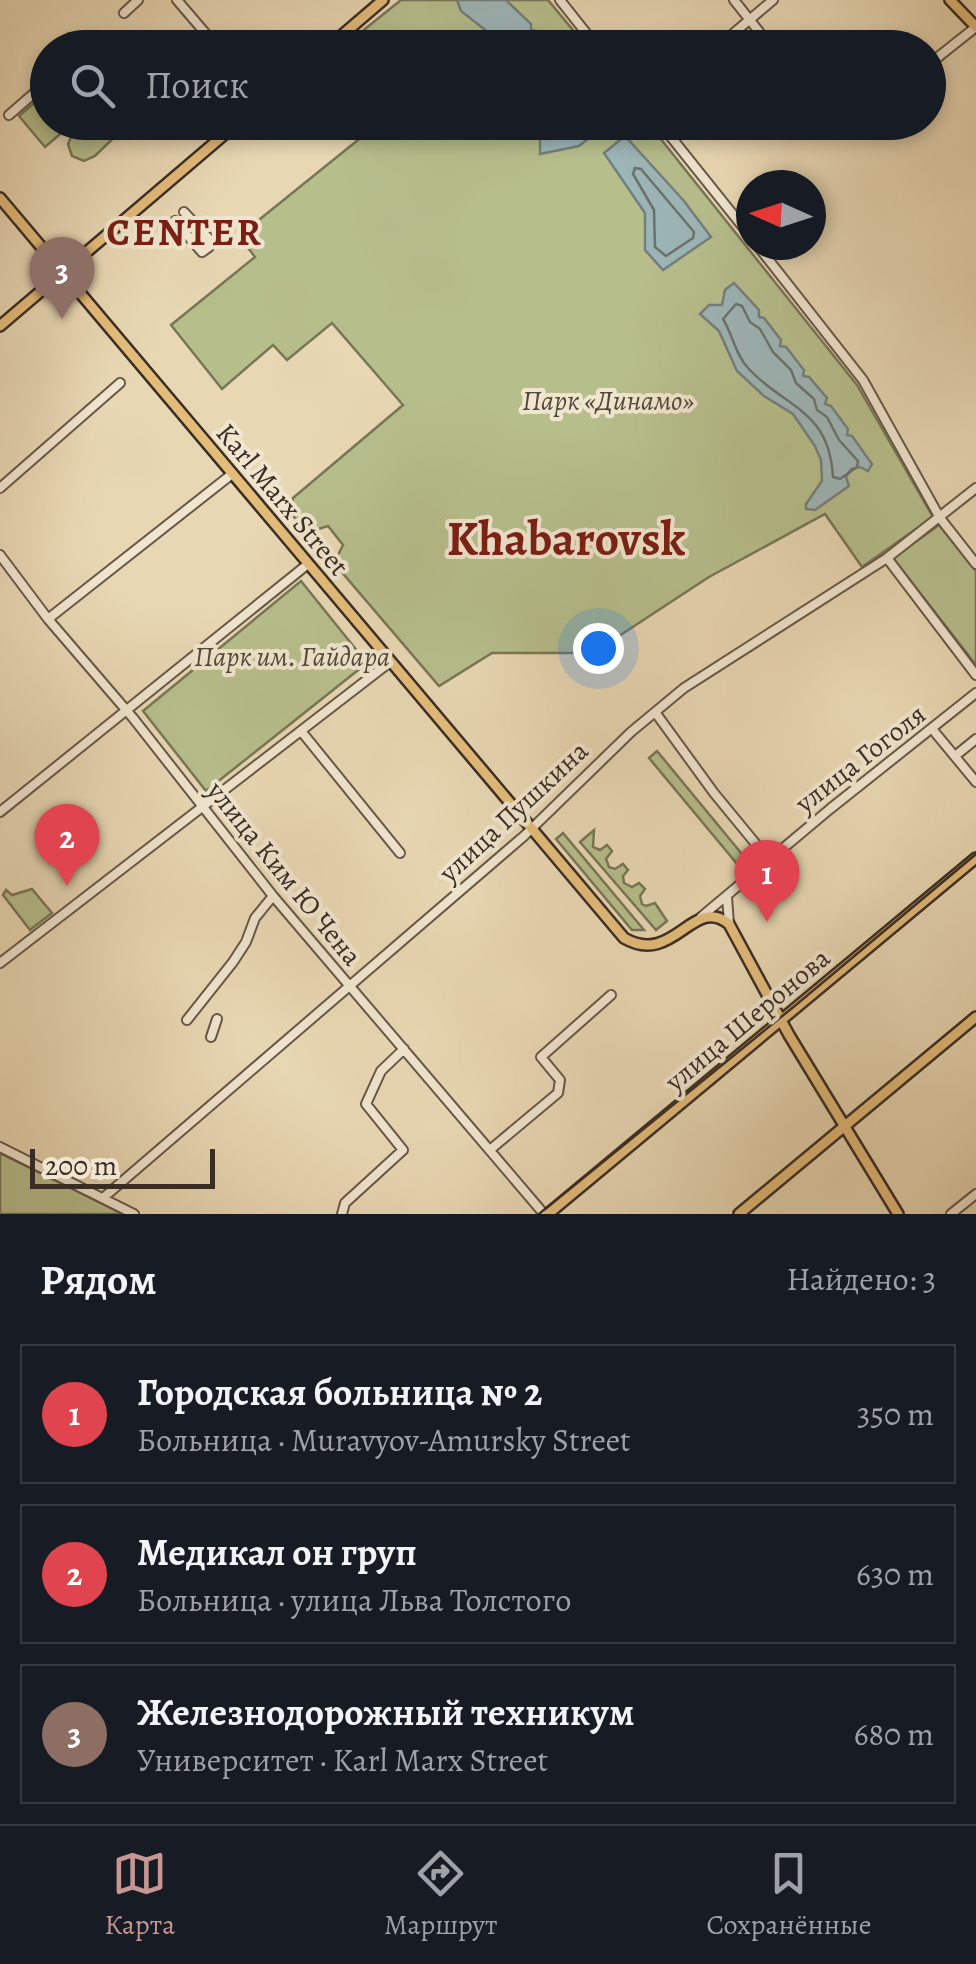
<!DOCTYPE html>
<html lang="ru">
<head>
<meta charset="utf-8">
<style>
  :root { --surface:#171b24; --page:#242831; --text:#f1f3f6; --muted:#9ea1a6; --line:#363941; --accent:#c59692 }
  body { margin:0; font-family:Alegreya,serif; background:var(--page); color:var(--text) }
  .compass { position:absolute; left:736px; top:170px; width:90px; height:90px; border-radius:50%; background:var(--surface); box-shadow:0 5px 15px #0003; rotate:273deg }
  .scale { position:absolute; left:30px; bottom:25px; width:185px; box-sizing:border-box; padding-left:10px; border:5px solid #392d24; border-top:0; font-size:28px; line-height:35px; white-space:nowrap; color:#392d24; -webkit-text-stroke:8px #f0e5ce; paint-order:stroke }
  .you { position:absolute; left:598px; top:648px; width:35px; height:35px; margin:-25px; border:8px solid #fff; border-radius:50%; background:#1a73e8; box-shadow:0 0 0 15px #1a73e833 }
  .badge { display:grid; place-items:center; width:65px; height:65px; border-radius:50%; background:var(--accent); color:#fff; font-size:32px; font-weight:700 }
  .pin { position:absolute; translate:-50% -82px; filter:drop-shadow(0 2px 5px #0008) }
  .pin::after { content:''; position:absolute; top:52px; width:35px; height:30px; background:inherit; clip-path:polygon(0 0,100% 0,50% 100%) }
  .list { margin:0; padding:0; list-style:none }
  h2 { display:flex; justify-content:space-between; align-items:center; height:130px; margin:0; padding:0 40px; font-size:42px }
  h2 small { font-size:32px; font-weight:400; color:var(--muted) }
  .list li { display:grid; grid-template-columns:65px 1fr auto; gap:30px; align-items:center; box-sizing:border-box; height:140px; margin:0 20px 20px; padding:0 20px; border:2px solid var(--line); border-radius:0px }
  .list b { display:block; font-size:38px; white-space:nowrap }
  .list p { margin:0; font-size:32px; white-space:nowrap; color:var(--muted) }
  .list em { font-size:32px; font-style:normal; color:var(--muted) }
  .icon { flex:none; width:55px; height:55px; fill:none; stroke:currentColor; stroke-width:2; stroke-linecap:round; stroke-linejoin:round }
  .map { position:relative; flex:none; width:976px; height:1214px; overflow:hidden }
  .search { position:absolute; background:var(--surface); box-shadow:0 5px 15px #0003; left:30px; right:30px; top:30px; height:110px; display:flex; align-items:center; gap:25px; box-sizing:border-box; padding:0 35px; border-radius:55px; color:var(--muted); font-size:38px }
  .sheet { height:610px; background:var(--surface) }
  nav { display:flex; justify-content:space-around; align-items:center; box-sizing:border-box; height:140px; border-top:2px solid var(--line); background:var(--surface); font-size:28px; color:var(--muted) }
  nav a { display:grid; justify-items:center; gap:5px }
  nav .on { color:var(--accent) }
  .map>svg:first-child { display:block }
  .green { fill:#b6be8c; stroke:#787658; stroke-width:2.5 }
  .water { fill:#9db6b8; stroke:#757f7d; stroke-width:2.5 }
  .lines { fill:none; stroke-linecap:round; stroke-linejoin:round }
  .shore { stroke:#6b726e; stroke-width:2.5 }
  .minor-casing { stroke:#655848; stroke-width:12 }
  .major-casing { stroke:#392d24; stroke-width:14 }
  .minor { stroke:#f0e5ce; stroke-width:8 }
  .major { stroke:#e4bc7a; stroke-width:9 }
  .tram { stroke:#392d24; stroke-width:2.5 }
  .labels { text-anchor:middle; stroke-width:8; stroke-linejoin:round; paint-order:stroke }
  .park-label { font-size:28px; font-style:italic; fill:#524a39; stroke:#f0e5ce }
  .street-label { font-size:28px; fill:#392d24; stroke:#f0e5ce }
  .district-label { font-size:38px; font-weight:bold; letter-spacing:2.5px; fill:#7a1f14; stroke:#f0e5ce }
  .town-label { font-size:48px; font-weight:bold; fill:#7a1f14; stroke:#f0e5ce }
</style>
</head>
<body>
<div class="map">
<svg width="976" height="1214" viewBox="0 0 976 1214">
  <rect width="100%" height="100%" fill="#e8d7b3"/>
  <filter id="stains"><feTurbulence type="fractalNoise" baseFrequency=".002" numOctaves="4"/><feColorMatrix values="0 0 0 0 .2 0 0 0 0 .09 0 0 0 0 .02 0 0 0 .5 -.17"/></filter>
  <radialGradient id="worn" r=".72"><stop offset=".6" stop-color="#630" stop-opacity="0"/><stop offset="1" stop-color="#630" stop-opacity=".3"/></radialGradient>
  <path class="green" d="M401,0H548L587,47H371L360,33Z
    M40,98L47,106L48,122L61,123L66,129L45,147L19,116Z
    M83,123V122L129,123L95,156L84,161L72,156L68,144L73,133Z
    M379,123H648L857,385L933,517L862,567L825,514L709,577L593,653H492L439,686L334,563L343,545L328,526L306,533L290,511L293,498L403,405L332,323L287,360L273,345L222,389L171,325L255,257L239,236Z
    M939,525L976,571V665L893,558Z
    M301,581L367,663L206,791L143,711Z
    M657,751L746,859L738,865L649,758Z
    M594,830L593,847L600,850L607,845L612,851L606,859L609,867L615,869L623,864L628,870L623,876L624,883L632,887L639,883L645,889L640,896L642,904L646,906L655,903L667,921L656,930L580,842Z
    M563,833L644,930H632L556,839Z
    M32,889L52,913L30,930L3,895L6,890L12,895Z
    M0,1153L123,1214H0Z"/>
  <path class="water" d="M457,0H506L531,24V30L537,31L553,47H507L461,11Z
    M555,123V122L608,123L579,146L540,154V139Z
    M625,136L684,201L711,237L663,270L645,250V213L604,153Z
    M734,283L759,310V317L764,318L781,340L780,346L786,347L804,370L803,376L809,377L827,398L825,404L831,406L848,429L847,435L852,436L872,464L868,471L860,467L851,469L846,477L849,486L815,510L806,509V504L822,481L821,460L815,446L793,414L764,396L737,371L719,331L700,314L709,305H722L725,290Z"/>
  <g class="lines">
    <path class="shore" d="M635,168L641,169L694,232L693,238L666,256L655,247L654,210L633,174Z
      M736,304L742,306L750,322L760,329L773,352L791,370L796,383L814,399L817,410L827,417L839,440L858,461L857,467L840,479L833,477C829,408 784,408 748,368C735,354 733,335 723,319Z"/>
    <g class="minor-casing">
      <path id="minor" d="M177,0L218,48
        M560,0L598,48
        M734,0L772,48
        M124,13L138,0
        M85,48L97,37
        M716,48L773,0
        M928,65L976,27
        M9,115L48,81
        M659,122L751,237
        M832,122L842,132L856,122
        M184,212L213,243
        M175,221L202,252L209,247
        M757,245L863,380L940,518L976,564
        M0,488L120,383
        M0,555L48,619L133,718L273,896L544,1214
        M887,558L976,675
        M48,619L232,474
        M655,712L714,793L769,860
        M933,730L976,782
        M301,731L400,853
        M955,756L976,739
        M0,812L308,564
        M727,897L729,924
        M701,917L830,809L976,693
        M0,963L390,662
        M187,1020L233,962L246,942L255,918L273,896
        M211,1037L217,1019
        M0,1147L134,1214
        M491,1149L558,1093L560,1080L541,1057L611,995
        M103,1198L524,836L631,732L684,688L887,558L976,488
        M342,1214L345,1203L403,1150L366,1104L381,1071L404,1049
        M951,1214L976,1194"/>
    </g>
    <g class="major-casing">
      <path id="major" d="M950,0L976,27
        M327,48L383,0
        M0,198L624,938C674,967 693,894 729,924L789,1035L898,1214
        M0,326L239,122
        M548,1214L976,858
        M739,1214L976,1017"/>
    </g>
    <use href="#minor" class="minor"/>
    <use href="#major" class="major"/>
    <path class="tram" d="M539,1214L797,1004L976,854"/>
  </g>
  <g class="labels">
    <g class="park-label">
      <text x="608" y="410">Парк «Динамо»</text>
      <text x="292" y="666">Парк им. Гайдара</text>
    </g>
    <g class="street-label">
      <text transform="translate(283 499) rotate(50)" y="10">Karl Marx Street</text>
      <text transform="translate(860 758) rotate(-38)" y="10">улица Гоголя</text>
      <text transform="translate(513 811) rotate(-43)" y="10">улица Пушкина</text>
      <text transform="translate(285 873) rotate(51)" y="10">улица Ким Ю Чена</text>
      <text transform="translate(747 1019) rotate(-40)" y="10">улица Шеронова</text>
    </g>
    <g class="district-label">
      <text x="185" y="245">CENTER</text>
    </g>
    <g class="town-label">
      <text x="566" y="555">Khabarovsk</text>
    </g>
  </g>
  <rect width="100%" height="100%" filter="url(#stains)"/>
  <rect width="100%" height="100%" fill="url(#worn)"/>
</svg>
<svg class="compass" viewBox="-18 -18 36 36"><path d="M0-13l5 13h-10z" fill="#e53935"/><path d="M0 13l5-13h-10z" fill="#9ea1a6"/></svg>
<div class="scale">200 m</div>
<div class="you"></div>
<div class="pin badge" style="left:767px;top:922px;background:#e0444e">1</div>
<div class="pin badge" style="left:67px;top:886px;background:#e0444e">2</div>
<div class="pin badge" style="left:62px;top:319px;background:#8d6e63">3</div>
<div class="search"><svg class="icon" aria-label="search" viewBox="0 0 24 24"><circle cx="10" cy="10" r="6"/><path d="M15 15l6 6"/></svg>Поиск</div>
</div>
<section class="sheet">
<h2>Рядом<small>Найдено: 3</small></h2>
<ul class="list">
<li><span class="badge" style="background:#e0444e">1</span><div><b>Городская больница № 2</b><p>Больница · Muravyov-Amursky Street</p></div><em>350 m</em></li>
<li><span class="badge" style="background:#e0444e">2</span><div><b>Медикал он груп</b><p>Больница · улица Льва Толстого</p></div><em>630 m</em></li>
<li><span class="badge" style="background:#8d6e63">3</span><div><b>Железнодорожный техникум</b><p>Университет · Karl Marx Street</p></div><em>680 m</em></li>
</ul>
</section>
<nav>
<a class="on"><svg class="icon" aria-label="map" viewBox="0 0 24 24"><path d="M3 6l6-2 6 2 6-2v14l-6 2-6-2-6 2zM9 4v14M15 6v14"/></svg>Карта</a>
<a><svg class="icon" aria-label="directions" viewBox="0 0 24 24"><path d="M12 3l9 9-9 9-9-9zM9 14v-3h6M13 9l2 2-2 2"/></svg>Маршрут</a>
<a><svg class="icon" aria-label="saved" viewBox="0 0 24 24"><path d="M7 4h10v16l-5-4-5 4z"/></svg>Сохранённые</a>
</nav>
</body>
</html>
